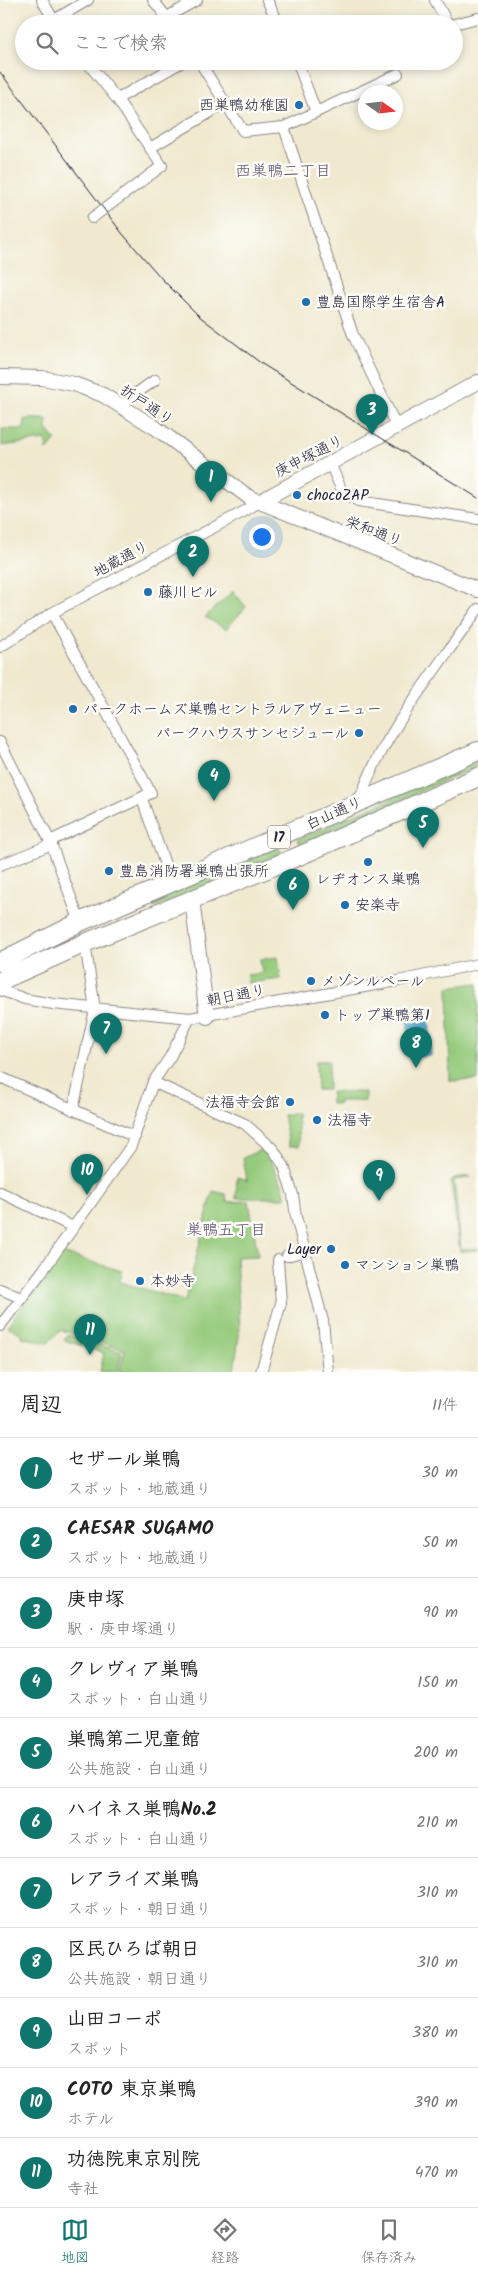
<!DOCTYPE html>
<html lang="ja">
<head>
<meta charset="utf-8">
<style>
  :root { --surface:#fff; --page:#f2f2f2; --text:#222; --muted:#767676; --line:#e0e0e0; --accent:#0f766e }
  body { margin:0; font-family:Kalam,"Klee One",sans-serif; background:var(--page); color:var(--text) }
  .compass { position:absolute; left:358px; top:85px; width:45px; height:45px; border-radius:50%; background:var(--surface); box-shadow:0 2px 8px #0003; rotate:104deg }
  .you { position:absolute; left:261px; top:536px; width:18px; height:18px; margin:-12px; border:4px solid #fff; border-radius:50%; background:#1a73e8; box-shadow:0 0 0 8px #1a73e833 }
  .badge { display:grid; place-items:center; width:32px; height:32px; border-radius:50%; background:var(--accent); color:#fff; font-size:16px; font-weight:700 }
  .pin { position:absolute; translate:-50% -41px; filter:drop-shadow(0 1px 2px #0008) }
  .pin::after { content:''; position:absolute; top:26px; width:18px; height:15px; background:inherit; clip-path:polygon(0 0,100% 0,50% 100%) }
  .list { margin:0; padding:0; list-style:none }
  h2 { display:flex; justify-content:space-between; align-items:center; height:65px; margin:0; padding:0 20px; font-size:21px }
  h2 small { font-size:16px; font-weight:400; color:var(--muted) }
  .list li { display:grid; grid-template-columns:32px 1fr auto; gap:15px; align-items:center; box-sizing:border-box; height:70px; padding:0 20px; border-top:1px solid var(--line) }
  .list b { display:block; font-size:19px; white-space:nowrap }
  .list p { margin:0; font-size:16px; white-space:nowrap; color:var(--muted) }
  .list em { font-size:16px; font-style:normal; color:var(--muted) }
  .icon { flex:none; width:28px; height:28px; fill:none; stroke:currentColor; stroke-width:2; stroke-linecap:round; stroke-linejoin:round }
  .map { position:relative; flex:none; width:478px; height:1372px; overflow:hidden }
  .search { position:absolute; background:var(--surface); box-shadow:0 2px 8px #0003; left:15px; right:15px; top:15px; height:55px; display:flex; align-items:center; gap:12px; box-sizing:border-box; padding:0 18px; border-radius:28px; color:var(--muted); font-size:19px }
  .sheet { height:835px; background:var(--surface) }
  nav { display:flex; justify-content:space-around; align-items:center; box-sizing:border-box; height:70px; border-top:1px solid var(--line); background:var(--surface); font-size:14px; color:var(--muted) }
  nav a { display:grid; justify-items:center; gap:2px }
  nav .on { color:var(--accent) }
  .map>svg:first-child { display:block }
  .green { fill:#95ca7c; stroke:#5c765c }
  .water { fill:#4ea5cb; stroke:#386483 }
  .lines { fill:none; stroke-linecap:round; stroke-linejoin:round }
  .street-casing { stroke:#898685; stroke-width:12 }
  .secondary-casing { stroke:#898685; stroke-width:16 }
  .highway-casing { stroke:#898685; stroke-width:20 }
  .street { stroke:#fff; stroke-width:10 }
  .secondary { stroke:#fff; stroke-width:14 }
  .highway { stroke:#fff; stroke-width:18 }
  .tram { stroke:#22223b; stroke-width:1 }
  .poi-dot { fill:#1f6fb2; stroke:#fdfcf7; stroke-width:2 }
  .labels { text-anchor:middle; stroke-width:5; stroke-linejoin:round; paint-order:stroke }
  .shield { fill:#fdfcf7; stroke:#646373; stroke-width:1 }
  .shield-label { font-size:14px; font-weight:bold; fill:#22223b }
  .poi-label { font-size:15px; fill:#22223b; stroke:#fdfcf7; text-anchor:start }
  .street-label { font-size:15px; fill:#22223b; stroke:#fdfcf7 }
  .neighbourhood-label { font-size:16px; fill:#5c5070; stroke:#fdfcf7 }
</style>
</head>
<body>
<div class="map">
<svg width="478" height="1372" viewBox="0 0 478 1372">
  <rect width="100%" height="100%" fill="#fdfcf7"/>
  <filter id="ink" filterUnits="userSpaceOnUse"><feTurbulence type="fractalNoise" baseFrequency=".02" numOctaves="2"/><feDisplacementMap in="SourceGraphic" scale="10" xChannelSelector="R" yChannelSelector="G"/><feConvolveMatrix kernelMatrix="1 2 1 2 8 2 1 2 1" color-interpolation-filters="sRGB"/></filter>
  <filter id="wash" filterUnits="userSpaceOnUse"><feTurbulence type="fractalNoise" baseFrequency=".0096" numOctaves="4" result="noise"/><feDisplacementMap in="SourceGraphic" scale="20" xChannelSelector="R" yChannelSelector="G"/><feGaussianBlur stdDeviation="1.12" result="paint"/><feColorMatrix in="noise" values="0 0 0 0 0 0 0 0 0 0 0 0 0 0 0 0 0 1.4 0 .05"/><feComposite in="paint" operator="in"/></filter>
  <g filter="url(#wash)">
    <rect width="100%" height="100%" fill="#f0e9cf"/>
    <path class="green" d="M25,419H47V429L56,440L47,450L45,440L2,446V429H24Z
      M233,591L246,607L226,629L205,617Z
      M478,761V766L300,844L298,839Z
      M279,847L281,853L154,908L152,902Z
      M278,957L281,979L248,983L247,975L262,973L260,959Z
      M478,983V1080L450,1081L448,987Z
      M316,1061H329L328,1090H317Z
      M331,1092H365V1101H339V1104H331Z
      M290,1113H297L299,1146H289L283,1115H290Z
      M264,1148L283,1186L286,1198H236L237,1177L247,1180L243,1158Z
      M470,1176V1178L454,1180L461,1249L478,1248V1250L460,1252L451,1181L454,1178Z
      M213,1191L226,1194L227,1202L249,1201L258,1256L236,1257L240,1329L234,1372H119L125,1350L61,1330L48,1343L22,1337V1334L7,1326L62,1253L122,1271L120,1282L185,1301Z
      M68,1335L122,1352L117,1372H100L104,1353L64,1340Z"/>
    <path class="water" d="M429,1012L431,1056L410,1057L407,1013Z"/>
  </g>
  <g filter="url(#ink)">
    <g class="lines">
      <g class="street-casing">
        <path id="street" d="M42,0L56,24
          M153,0L172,24
          M267,0L279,24
          M435,0L448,24
          M167,17L197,0
          M54,20L88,0
          M454,24L478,18
          M86,61L117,99L162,166L92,218
          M199,61L243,131L284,127L398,74
          M297,61L316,112
          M117,99L184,61
          M284,127L353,335L397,428
          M150,148L226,103
          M120,405L155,380
          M330,463L342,491L358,501L478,519
          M0,647L52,613L89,593L245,511L259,502
          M0,742L50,841L80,922
          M142,799L172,884
          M359,802C380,737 439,666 478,609
          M50,841L151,793L52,613
          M0,865L52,844
          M0,990L25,999L53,1004L190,1018L398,981L478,964
          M0,1077L135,1137
          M153,1082L245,1124L273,1149L284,1166L293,1195L296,1217L323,1321L328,1372
          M73,1110L95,1009L85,943
          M0,1192L73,1227
          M287,1256L305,1251
          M0,1289L21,1298
          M0,1326L44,1269L131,1146L153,1082L170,1057L190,1018
          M261,1372L281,1303L278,1260"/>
      </g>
      <g class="secondary-casing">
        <path id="secondary" d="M0,377L42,378L74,384L103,395L156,428L250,498L478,590
          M259,502L478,382
          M192,900L207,1017"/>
      </g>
      <g class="highway-casing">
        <path id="highway" d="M0,962L80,922L478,751
          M0,981L85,943L299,856L478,777"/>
      </g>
      <use href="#street" class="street"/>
      <use href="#secondary" class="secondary"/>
      <use href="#highway" class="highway"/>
      <path class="tram" d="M0,72L122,233L162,279L199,316L262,364L478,498"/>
    </g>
  </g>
  <g class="poi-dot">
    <circle cx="299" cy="105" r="5"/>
    <circle cx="306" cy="302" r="5"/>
    <circle cx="297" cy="495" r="5"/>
    <circle cx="148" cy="592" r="5"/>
    <circle cx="73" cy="709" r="5"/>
    <circle cx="359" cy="733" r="5"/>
    <circle cx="368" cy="862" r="5"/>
    <circle cx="109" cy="871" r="5"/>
    <circle cx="345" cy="905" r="5"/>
    <circle cx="311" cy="981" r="5"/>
    <circle cx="325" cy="1015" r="5"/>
    <circle cx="290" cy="1102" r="5"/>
    <circle cx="317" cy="1120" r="5"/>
    <circle cx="331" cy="1249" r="5"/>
    <circle cx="345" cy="1265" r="5"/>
    <circle cx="140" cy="1281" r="5"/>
  </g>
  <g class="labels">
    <rect class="shield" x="268" y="825.5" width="22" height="23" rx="4"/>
    <g class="shield-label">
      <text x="279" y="842">17</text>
    </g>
    <g class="poi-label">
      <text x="289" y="110" text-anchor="end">西巣鴨幼稚園</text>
      <text x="316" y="307">豊島国際学生宿舎A</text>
      <text x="307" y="500">chocoZAP</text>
      <text x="158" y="597">藤川ビル</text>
      <text x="83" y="714">パークホームズ巣鴨セントラルアヴェニュー</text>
      <text x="349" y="738" text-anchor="end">パークハウスサンセジュール</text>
      <text x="119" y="876">豊島消防署巣鴨出張所</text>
      <text x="368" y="884" text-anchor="middle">レヂオンス巣鴨</text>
      <text x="355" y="910">安楽寺</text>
      <text x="321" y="986">メゾンルペール</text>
      <text x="335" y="1020">トップ巣鴨第1</text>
      <text x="280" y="1107" text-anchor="end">法福寺会館</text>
      <text x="327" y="1125">法福寺</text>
      <text x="321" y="1254" text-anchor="end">Layer</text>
      <text x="355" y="1270">マンション巣鴨</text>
      <text x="150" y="1286">本妙寺</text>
    </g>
    <g class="street-label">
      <text transform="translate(147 405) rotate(34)" y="5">折戸通り</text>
      <text transform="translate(309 456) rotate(-27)" y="5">庚申塚通り</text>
      <text transform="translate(374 531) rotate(21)" y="5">栄和通り</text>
      <text transform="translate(121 559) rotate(-28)" y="5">地蔵通り</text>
      <text transform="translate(334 813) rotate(-24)" y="5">白山通り</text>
      <text transform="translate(236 995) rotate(-11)" y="5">朝日通り</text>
    </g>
    <g class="neighbourhood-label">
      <text x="283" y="176">西巣鴨二丁目</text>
      <text x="226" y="1235">巣鴨五丁目</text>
    </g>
  </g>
</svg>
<svg class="compass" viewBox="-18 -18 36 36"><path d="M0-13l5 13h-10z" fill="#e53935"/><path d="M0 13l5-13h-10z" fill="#767676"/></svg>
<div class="you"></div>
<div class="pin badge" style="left:211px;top:502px">1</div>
<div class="pin badge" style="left:193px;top:577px">2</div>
<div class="pin badge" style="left:372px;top:435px">3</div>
<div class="pin badge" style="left:214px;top:801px">4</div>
<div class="pin badge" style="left:423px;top:848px">5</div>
<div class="pin badge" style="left:293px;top:910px">6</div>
<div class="pin badge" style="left:106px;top:1054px">7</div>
<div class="pin badge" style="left:416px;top:1068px">8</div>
<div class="pin badge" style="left:379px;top:1201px">9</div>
<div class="pin badge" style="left:87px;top:1195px">10</div>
<div class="pin badge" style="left:90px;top:1355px">11</div>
<div class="search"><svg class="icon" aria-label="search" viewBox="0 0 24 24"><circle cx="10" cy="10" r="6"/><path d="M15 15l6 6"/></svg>ここで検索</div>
</div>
<section class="sheet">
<h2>周辺<small>11件</small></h2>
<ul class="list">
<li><span class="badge">1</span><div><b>セザール巣鴨</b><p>スポット · 地蔵通り</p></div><em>30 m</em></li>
<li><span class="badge">2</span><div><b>CAESAR SUGAMO</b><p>スポット · 地蔵通り</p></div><em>50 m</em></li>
<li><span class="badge">3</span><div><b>庚申塚</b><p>駅 · 庚申塚通り</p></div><em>90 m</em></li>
<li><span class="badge">4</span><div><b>クレヴィア巣鴨</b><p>スポット · 白山通り</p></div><em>150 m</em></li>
<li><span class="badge">5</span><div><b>巣鴨第二児童館</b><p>公共施設 · 白山通り</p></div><em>200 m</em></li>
<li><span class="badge">6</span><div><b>ハイネス巣鴨No.2</b><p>スポット · 白山通り</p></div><em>210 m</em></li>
<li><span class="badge">7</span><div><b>レアライズ巣鴨</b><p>スポット · 朝日通り</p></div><em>310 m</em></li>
<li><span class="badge">8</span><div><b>区民ひろば朝日</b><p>公共施設 · 朝日通り</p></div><em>310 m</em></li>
<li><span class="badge">9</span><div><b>山田コーポ</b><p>スポット</p></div><em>380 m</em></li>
<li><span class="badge">10</span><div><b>COTO 東京巣鴨</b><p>ホテル</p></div><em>390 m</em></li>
<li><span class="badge">11</span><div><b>功徳院東京別院</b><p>寺社</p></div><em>470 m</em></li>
</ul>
</section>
<nav>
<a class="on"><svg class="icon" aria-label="map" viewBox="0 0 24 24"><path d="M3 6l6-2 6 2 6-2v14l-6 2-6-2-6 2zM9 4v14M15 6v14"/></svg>地図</a>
<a><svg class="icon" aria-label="directions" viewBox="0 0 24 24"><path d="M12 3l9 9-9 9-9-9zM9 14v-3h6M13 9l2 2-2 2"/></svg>経路</a>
<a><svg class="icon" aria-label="saved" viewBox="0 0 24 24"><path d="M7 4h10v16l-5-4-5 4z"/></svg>保存済み</a>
</nav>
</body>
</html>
